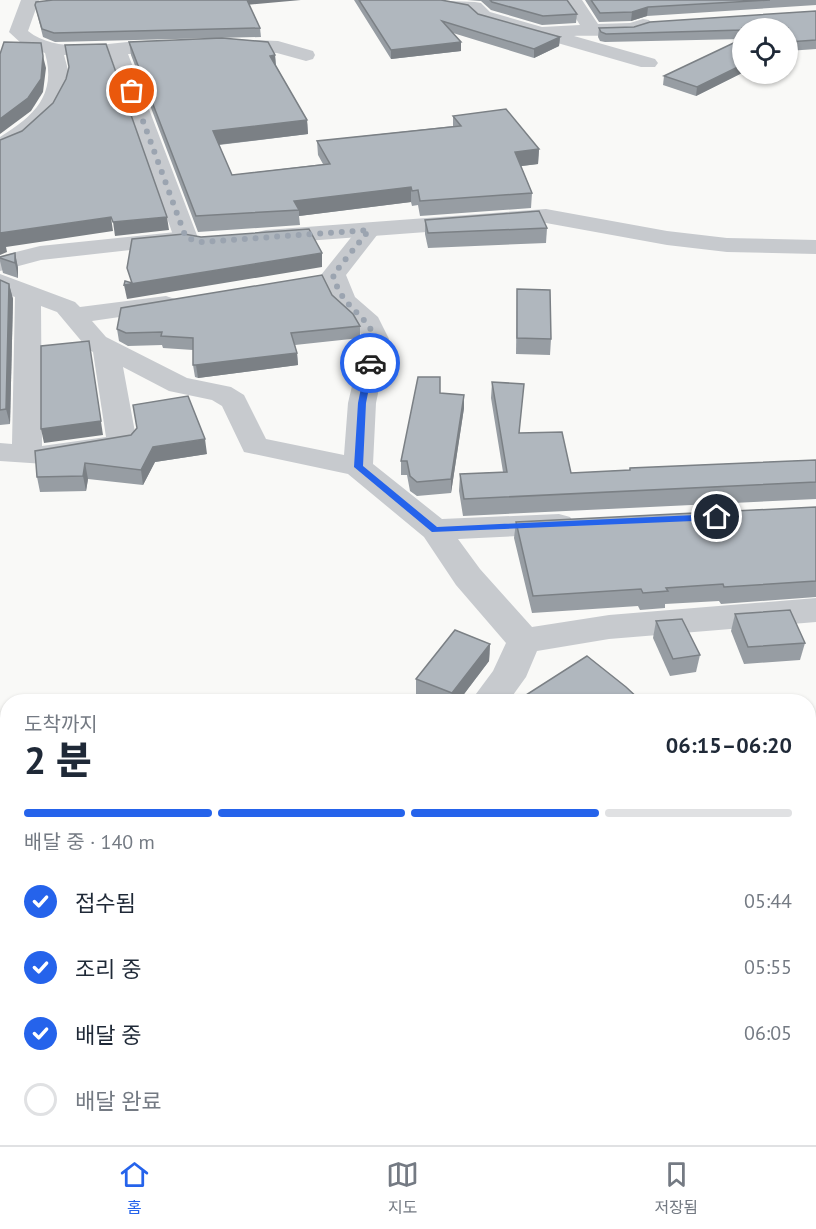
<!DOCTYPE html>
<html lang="ko">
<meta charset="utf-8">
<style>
body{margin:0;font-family:"PT Sans","Noto Sans KR",sans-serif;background:#f2f2f3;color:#1f2937;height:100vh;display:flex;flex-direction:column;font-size:22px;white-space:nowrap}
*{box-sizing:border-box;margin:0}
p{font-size:20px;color:#747a83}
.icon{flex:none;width:33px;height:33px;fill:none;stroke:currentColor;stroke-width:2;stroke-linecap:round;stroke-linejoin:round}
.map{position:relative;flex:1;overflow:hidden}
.panel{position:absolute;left:0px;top:694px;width:816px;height:452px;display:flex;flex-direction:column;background:#fff;border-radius:24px 24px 0 0;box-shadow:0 2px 4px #0004}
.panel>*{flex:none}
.controls{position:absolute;left:732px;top:18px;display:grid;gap:12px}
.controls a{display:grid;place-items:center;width:66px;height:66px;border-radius:50%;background:#fff;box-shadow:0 2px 4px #0004;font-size:30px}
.pin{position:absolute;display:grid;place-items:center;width:51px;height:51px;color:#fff;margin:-26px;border:3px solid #fff;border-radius:50%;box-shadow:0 2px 6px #0007}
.courier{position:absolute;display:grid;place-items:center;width:60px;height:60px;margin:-30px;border:4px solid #2563eb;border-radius:50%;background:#fff;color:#222;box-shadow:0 2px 8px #0007}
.summary em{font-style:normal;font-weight:800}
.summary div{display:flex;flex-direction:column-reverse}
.summary{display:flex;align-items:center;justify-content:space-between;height:102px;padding:0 24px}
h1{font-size:39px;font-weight:800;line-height:45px}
.bar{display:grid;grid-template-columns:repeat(4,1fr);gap:9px 6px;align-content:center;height:72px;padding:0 24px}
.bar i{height:8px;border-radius:4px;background:#e0e1e3}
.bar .active{background:#2563eb}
.bar p{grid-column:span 4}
ol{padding:0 24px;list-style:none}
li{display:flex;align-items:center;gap:18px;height:66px}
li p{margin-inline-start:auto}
li .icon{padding:6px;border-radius:50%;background:#2563eb;color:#fff;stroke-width:4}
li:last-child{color:#747a83}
li i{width:33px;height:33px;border:3px solid #e0e1e3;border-radius:50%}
.menu{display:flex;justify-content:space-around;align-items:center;height:84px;border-top:2px solid #e0e1e3;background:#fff;font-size:16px;color:#747a83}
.menu a{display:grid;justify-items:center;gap:3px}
.menu .active{color:#2563eb}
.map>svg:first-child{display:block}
</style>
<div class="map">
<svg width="816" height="1145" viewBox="0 0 816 1145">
<rect width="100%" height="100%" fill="#f9f9f7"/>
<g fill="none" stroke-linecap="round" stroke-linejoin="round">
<g fill="#c7cace" fill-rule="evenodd">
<path d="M21 0H39L28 31C67 62 134 32 181 43L183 47 181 51 174 53 128 54 198 238 194 243 186 245 178 243 174 238 110 54 64 55C66 63 69 71 69 79 65 111 31 145 0 152V137C34 116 57 95 45 53L22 44 9 32Z"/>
<path d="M426 0 475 2 481 3 490 12 542 27 580 25 564 0H582L598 24 630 23 643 19 649 20 652 24C641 39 592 35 574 36L655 59 658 63 655 67H641L478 20 469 11 429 4Z"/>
<path d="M225 39 278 41 313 51 315 55 313 59 306 61 277 53 218 49 216 45 218 41Z"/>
<path d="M369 223 377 225 381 230 346 275 355 297 378 317 389 339 376 403 373 464 442 519 559 514 570 517 575 524 570 531 559 534 458 539 480 569 532 627 609 615 816 598V622L609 639 537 651 526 677 508 702H470L493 671 506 643 456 585 424 537 348 474 244 452 222 406 212 400 169 391 123 367 137 443 132 449 45 464 0 461V443L12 444 15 297 0 291V274L75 302 80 307 166 296 175 299 179 304 175 309 92 321 106 337 187 378 231 387 244 395 266 439 344 455 348 403 363 339 357 326 331 301 321 275 361 225ZM41 306 57 312 88 349 93 352 106 437 42 446Z"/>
<path d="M0 1094 8 1097V1138H25L9 1145 0 1142Z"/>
</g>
<g fill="#c7cace" fill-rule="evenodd">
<path d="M546 209 667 231 727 238 816 240V254L727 252 667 245 546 223 266 244 258 242 254 237 258 232 266 230Z"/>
<path d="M176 232 184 234 188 239 184 244 41 260 0 271V256L40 246Z"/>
</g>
</g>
<g fill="#979da3">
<path d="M354 0H441L478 14 560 37 559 46 534 58 453 33 461 42V51L391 59Z"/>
<path d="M467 0H567L577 14 576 23 542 25 491 10 481 1Z"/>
<path d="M585 0H816V5L647 16 631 21 599 22Z"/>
<path d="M35 5H249L260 28 261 37 55 42 43 37Z"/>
<path d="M816 11V49L788 51V28H742V39L605 42 600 41 598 37 599 28 634 27Z"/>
<path d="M742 39V73L696 96 663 85 664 76Z"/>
<path d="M129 42 275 55 276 66 307 120 308 134 219 145 232 175 323 164 318 155 317 141 453 126V116L539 149 538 164 521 166 532 193 531 208 420 216 418 205 412 206 411 202 299 216 300 225 198 232 131 55Z"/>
<path d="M425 220 547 228 546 243 428 248 425 234Z"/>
<path d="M15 253 18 268V278L3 273 0 261V257Z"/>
<path d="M0 280 9 284 13 299 10 424 0 425Z"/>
<path d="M517 289 551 339 550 355 516 354Z"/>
<path d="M332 295 360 326V338L295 345 297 353 298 365 198 378 195 377 193 365V350L163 348 162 345 128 346 119 341 117 329Z"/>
<path d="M492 382 520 433 571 473 629 470 630 468 816 460V499L463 516 459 491 460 474 503 472 491 398Z"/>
<path d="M440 393 464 408 451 493 417 496 410 491 407 475H401V461Z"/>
<path d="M35 451 207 454 155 462 143 485 88 479 86 491 40 492 37 477Z"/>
<path d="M816 507V597L721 604 719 601 665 604V608L640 610 638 606 532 613 514 538 516 522Z"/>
<path d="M735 614 805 643 800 660 744 664 731 631Z"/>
<path d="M656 621 700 655 696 672 670 676 653 638Z"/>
<path d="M490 644 489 661 458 702H431L416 696V679Z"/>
<path d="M8 815V1076H0V865L2 857 0 848Z"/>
</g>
<g fill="#7b8085">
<path d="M246 0H301L246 5Z"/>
<path d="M648 7 647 16 631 21 632 12Z"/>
<path d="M560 37 559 46 534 58V49Z"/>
<path d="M461 42V51L391 59V50Z"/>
<path d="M275 55 276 69 270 56Z"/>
<path d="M43 56 46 68 43 92 31 111 0 134V119Z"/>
<path d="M742 65V73L696 96 697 87Z"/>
<path d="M307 120 308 134 215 145 213 131Z"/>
<path d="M539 149 538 164 514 167 515 152Z"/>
<path d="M411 187V202L299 216V210L294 201Z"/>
<path d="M111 217 113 231 6 247 7 252 0 255V233Z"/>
<path d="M167 217 169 230 115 236 113 222Z"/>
<path d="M15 253 18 268V278L15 263Z"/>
<path d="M322 253V267L127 299 124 285Z"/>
<path d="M9 284 13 299 10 424 6 409Z"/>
<path d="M297 353 298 365 198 378 196 365Z"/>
<path d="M91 355 103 435 44 443 41 429Z"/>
<path d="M464 395V408L451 493V479Z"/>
<path d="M205 439 207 454 155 462 143 485 141 470 153 447Z"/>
<path d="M85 463 88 479 86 491 83 476Z"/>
<path d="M490 644 489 661 458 702H451L452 693Z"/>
</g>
<g fill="#b0b7be" stroke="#7b8085" stroke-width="1.5">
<path d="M53 0H247L260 28 54 33 42 29 35 5 36 2Z"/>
<path d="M359 0H441L468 5 478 14 560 37 534 49 442 21 461 42 391 50Z"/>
<path d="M490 0H567L577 14 543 16 492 2Z"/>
<path d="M591 0H770L648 7 632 12 600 13Z"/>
<path d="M816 11V40L788 42V28H742V30L606 34 601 32 599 28 634 27 650 22Z"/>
<path d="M222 38 268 42 275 55 270 56 307 120 213 131 232 175 330 164 317 141 461 126 453 116 506 109 539 149 515 152 532 193 420 201 418 190 412 191 411 187 294 201 299 210 196 216 129 42Z"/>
<path d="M742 39V65L697 87 664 76Z"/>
<path d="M4 42 41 43 43 56 41 79 28 98 0 119V54Z"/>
<path d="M106 44 167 217 113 222 111 217 0 233V140L22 131 53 103 66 79 69 67 65 45Z"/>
<path d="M539 211 547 228 428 233 425 220Z"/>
<path d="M309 229 322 253 124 285 125 281 132 283 127 268 132 239 184 234 201 237Z"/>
<path d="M15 253V263L0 258V257Z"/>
<path d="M322 275 332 295 353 314 360 326 291 333 297 353 196 365H193V338L161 336 162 332 126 333 117 329 121 308Z"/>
<path d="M0 280 9 284 6 409 0 410Z"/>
<path d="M517 289 550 290 551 339 517 338Z"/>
<path d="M89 341 101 421 41 429V346Z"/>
<path d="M418 377H440V393L464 395 451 479 417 482 410 476 407 461H401Z"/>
<path d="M492 382 524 384 519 433 562 432 571 473 630 470V468L816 460V482L464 499 460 474 507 472Z"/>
<path d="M188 396 205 439 153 447 141 470 85 463 83 476 37 477 35 451 131 435 137 428 133 405Z"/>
<path d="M816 507V581L724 587 723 584 666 588 668 591 643 593 641 589 533 596 516 522Z"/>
<path d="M790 610 805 643 748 647 735 614Z"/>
<path d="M682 619 700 655 673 659 656 621Z"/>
<path d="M455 630 490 644 452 693 416 679Z"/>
<path d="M587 656 626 687 642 702H515Z"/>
<path d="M8 815V1059L0 1060V865L3 850H0V848Z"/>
</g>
<path fill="#2563eb" d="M370 361 374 363 366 403 363 466 437 527 717 514 722 517 717 520 432 532 354 467 358 403 366 363Z"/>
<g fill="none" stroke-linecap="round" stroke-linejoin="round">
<path stroke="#9ba4b0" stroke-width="6" stroke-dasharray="0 10.8" d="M132 91 186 238 202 242 369 230 333 275C342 309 363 310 376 339L370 363"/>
</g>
</svg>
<div class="controls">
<a><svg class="icon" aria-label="locate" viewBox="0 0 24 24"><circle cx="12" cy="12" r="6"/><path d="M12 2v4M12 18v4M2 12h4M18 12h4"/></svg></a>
</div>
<div class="pin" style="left:132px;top:91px;background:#ea580c"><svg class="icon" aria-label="bag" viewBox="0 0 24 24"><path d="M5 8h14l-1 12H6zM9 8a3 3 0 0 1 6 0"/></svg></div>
<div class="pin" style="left:717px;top:517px;background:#1f2937"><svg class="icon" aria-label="home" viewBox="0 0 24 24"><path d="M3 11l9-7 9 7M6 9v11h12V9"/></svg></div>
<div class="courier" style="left:370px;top:363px"><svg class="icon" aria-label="car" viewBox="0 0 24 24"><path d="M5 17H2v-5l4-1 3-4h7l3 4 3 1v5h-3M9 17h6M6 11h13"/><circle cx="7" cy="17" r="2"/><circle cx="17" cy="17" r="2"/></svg></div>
<section class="panel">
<div class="summary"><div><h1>2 분</h1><p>도착까지</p></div><em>06:15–06:20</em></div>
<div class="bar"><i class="active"></i><i class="active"></i><i class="active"></i><i></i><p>배달 중 · 140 m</p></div>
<ol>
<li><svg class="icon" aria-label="check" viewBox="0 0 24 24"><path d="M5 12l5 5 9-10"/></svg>접수됨<p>05:44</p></li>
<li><svg class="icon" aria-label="check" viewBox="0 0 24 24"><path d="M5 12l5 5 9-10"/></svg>조리 중<p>05:55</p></li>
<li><svg class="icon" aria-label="check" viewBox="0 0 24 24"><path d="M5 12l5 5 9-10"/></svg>배달 중<p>06:05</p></li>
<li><i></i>배달 완료</li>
</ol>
</section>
</div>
<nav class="menu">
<a class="active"><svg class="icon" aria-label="home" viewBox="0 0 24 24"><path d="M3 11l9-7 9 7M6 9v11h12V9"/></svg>홈</a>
<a><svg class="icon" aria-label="map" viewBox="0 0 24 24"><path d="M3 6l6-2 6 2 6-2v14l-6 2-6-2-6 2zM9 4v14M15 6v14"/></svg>지도</a>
<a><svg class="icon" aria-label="saved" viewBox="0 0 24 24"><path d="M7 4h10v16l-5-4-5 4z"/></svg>저장됨</a>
</nav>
